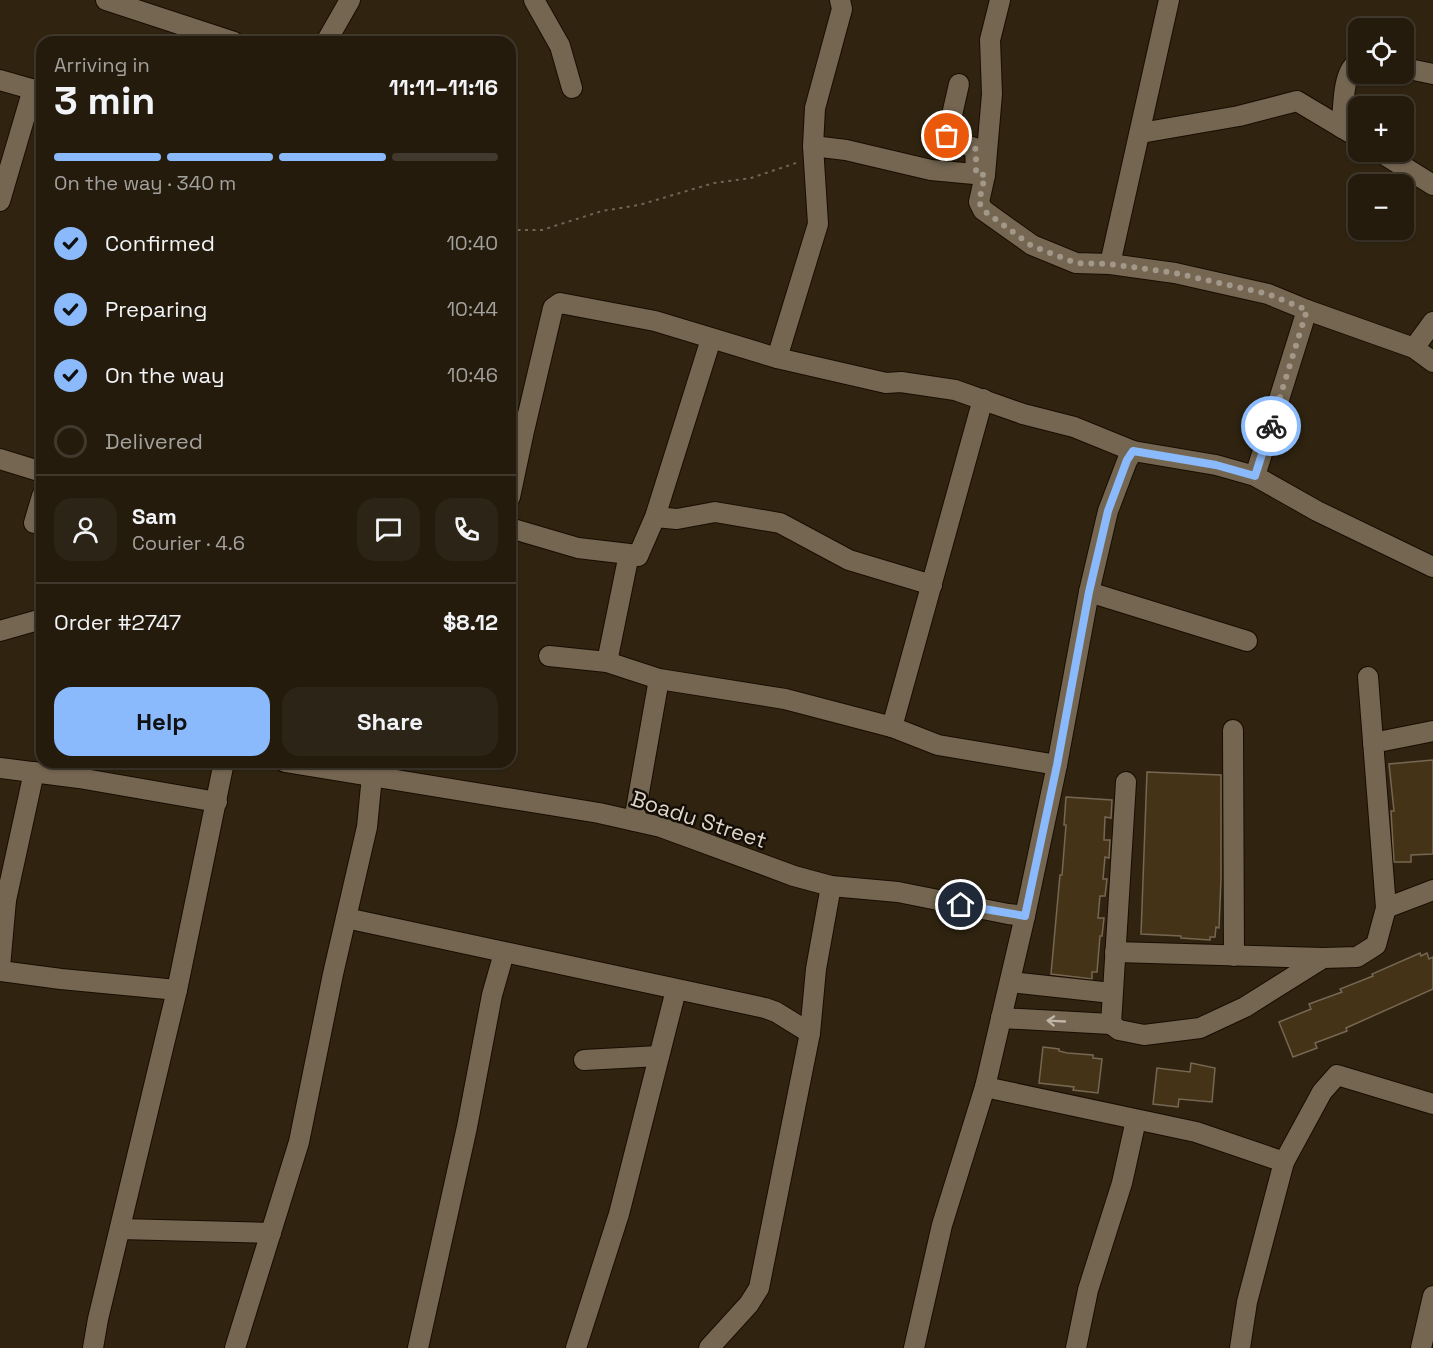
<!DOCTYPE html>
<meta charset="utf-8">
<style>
body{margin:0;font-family:"Space Grotesk",sans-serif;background:#2c2416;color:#f1f3f6;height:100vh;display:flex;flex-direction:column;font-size:22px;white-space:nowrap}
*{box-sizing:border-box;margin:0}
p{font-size:20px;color:#a3a19d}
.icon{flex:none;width:33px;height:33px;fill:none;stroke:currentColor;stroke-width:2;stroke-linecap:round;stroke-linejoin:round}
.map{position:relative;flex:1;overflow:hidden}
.drawer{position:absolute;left:36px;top:36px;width:480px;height:732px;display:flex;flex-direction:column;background:#241b0d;border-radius:18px;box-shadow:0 2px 4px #0004,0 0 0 2px #41392e}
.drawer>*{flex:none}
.tools{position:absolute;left:1348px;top:18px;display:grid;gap:12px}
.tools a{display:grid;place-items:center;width:66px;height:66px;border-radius:12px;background:#241b0d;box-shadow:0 2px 4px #0004,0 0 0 2px #41392e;font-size:30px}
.pin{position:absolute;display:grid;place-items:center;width:51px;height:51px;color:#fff;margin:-26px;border:3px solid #fff;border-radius:50%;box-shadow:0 2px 6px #0007}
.courier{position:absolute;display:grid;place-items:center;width:60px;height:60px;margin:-30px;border:4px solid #8abafc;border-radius:50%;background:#fff;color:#222;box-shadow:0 2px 8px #0007}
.overview em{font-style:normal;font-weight:800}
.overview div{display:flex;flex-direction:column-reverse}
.overview{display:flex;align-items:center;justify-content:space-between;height:102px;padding:0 18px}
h1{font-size:39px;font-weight:800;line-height:45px}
.bar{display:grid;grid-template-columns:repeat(4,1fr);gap:9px 6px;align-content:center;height:72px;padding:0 18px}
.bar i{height:8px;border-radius:4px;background:#41392e}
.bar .on{background:#8abafc}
.bar p{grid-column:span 4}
.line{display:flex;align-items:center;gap:15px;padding:0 18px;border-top:2px solid #41392e}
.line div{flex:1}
.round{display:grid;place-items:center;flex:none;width:63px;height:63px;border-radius:18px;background:#2c2416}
ol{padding:0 18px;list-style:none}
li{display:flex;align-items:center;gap:18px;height:66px}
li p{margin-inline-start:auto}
li .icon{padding:6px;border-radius:50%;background:#8abafc;color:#111;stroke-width:4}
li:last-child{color:#a3a19d}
li i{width:33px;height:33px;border:3px solid #41392e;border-radius:50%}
.action{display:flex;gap:12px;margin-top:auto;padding:12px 18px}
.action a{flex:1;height:69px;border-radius:18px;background:#8abafc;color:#111;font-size:24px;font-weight:800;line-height:69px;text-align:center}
.action a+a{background:#2c2416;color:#f1f3f6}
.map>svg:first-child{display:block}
</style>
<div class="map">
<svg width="1433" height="1348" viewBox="0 0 1433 1348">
<rect width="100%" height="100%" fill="#302411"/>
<g fill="#453318" stroke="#756752" stroke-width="1.5">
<path d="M1433 760V854L1411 855V862H1394L1391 811H1394L1389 764Z"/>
<path d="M1147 772 1221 775V879L1219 928 1216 927 1215 937H1210V940L1181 938V936L1141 934Z"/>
<path d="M1066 797 1112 800 1111 818 1105 817 1104 840H1110L1109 858 1105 857 1103 879H1107L1105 896H1100L1098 918H1104L1102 936H1100L1097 972H1092V979L1051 974 1060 875H1062L1066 825H1064Z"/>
<path d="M1420 953 1421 956 1427 953 1429 959 1433 957V989L1346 1028 1347 1031 1315 1043 1317 1048 1293 1057 1279 1022 1311 1009 1309 1004 1342 992 1340 989 1373 976 1372 974Z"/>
<path d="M1043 1047 1059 1049V1051L1067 1053 1093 1055V1058L1102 1059 1098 1093 1073 1090 1074 1087 1039 1083Z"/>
<path d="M1191 1063 1215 1068 1212 1102 1179 1099 1178 1107 1153 1104 1157 1068 1190 1072Z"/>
</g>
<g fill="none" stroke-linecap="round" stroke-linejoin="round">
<defs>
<g id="minor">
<path d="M106 0 234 42"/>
<path d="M534 0 560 46 572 88"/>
<path d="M1000 0 990 40 992 94 985 175 979 202 983 210 1032 245 1076 263 1110 264 1175 273 1268 294 1307 310 1414 348 1433 362"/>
<path d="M326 42 350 0"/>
<path d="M1404 68 1433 74"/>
<path d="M0 80 42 92"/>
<path d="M959 84 947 137 949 140 975 148 976 171"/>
<path d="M1342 128C1343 110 1342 69 1359 62"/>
<path d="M1141 133 1239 116 1297 101 1359 138"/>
<path d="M813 146 846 150 931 170 985 175"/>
<path d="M1380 152 1433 185"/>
<path d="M0 201 33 89"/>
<path d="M1110 264 1169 0"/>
<path d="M1414 348 1433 322"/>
<path d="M777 358 818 224 813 146 815 108 842 9 840 0"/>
<path d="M0 459 42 472"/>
<path d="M1255 476 1307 310"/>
<path d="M510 497 524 431 553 308 560 303 655 321 777 358 886 383 901 382 955 390 1023 414 1074 427 1133 451 1216 465 1255 476 1317 511 1433 567"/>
<path d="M655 517 677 519 715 512 780 523 849 560 932 585"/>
<path d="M34 523 42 496"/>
<path d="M510 528 578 548 629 554"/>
<path d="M1089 592 1247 641"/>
<path d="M0 631 42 619"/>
<path d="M549 656 607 662 659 679 785 699 892 727 938 745 1057 765"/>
<path d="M607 662 629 554 638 556 655 517 711 339"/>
<path d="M892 727 983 399"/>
<path d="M1233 730 1234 956"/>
<path d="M1373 743 1433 731"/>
<path d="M285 762 599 813 661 827 794 876 831 886 898 892 1008 914 1025 916"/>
<path d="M0 768 79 778 217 802"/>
<path d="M1126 782 1111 1024 1119 1030 1144 1035 1200 1028 1245 1007 1323 958"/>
<path d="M634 821 659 679"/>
<path d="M0 899 6 900 0 967"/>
<path d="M6 900 34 772"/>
<path d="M1386 908 1433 890"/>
<path d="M346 918 765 1008 776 1012 810 1033"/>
<path d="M1115 952 1323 958 1357 957 1376 945 1386 908 1368 677"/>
<path d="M0 971 61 979 177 990"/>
<path d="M1010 982 1112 993"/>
<path d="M1001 1018 1111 1024"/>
<path d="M584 1060 659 1056"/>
<path d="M985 1087 1196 1132 1284 1162"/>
<path d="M120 1229 271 1233"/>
<path d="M93 1348 98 1319 177 990 224 762"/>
<path d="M235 1348 299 1142 333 974 367 827 372 776"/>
<path d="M418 1348 467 1127 492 995 504 953"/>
<path d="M576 1348 619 1214 676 990"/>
<path d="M709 1348 749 1304 759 1288 810 1033 816 969 831 886"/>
<path d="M914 1348 942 1225 985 1087 1025 916 1057 765 1089 592 1108 511 1127 461 1133 451"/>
<path d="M1076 1348 1088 1290 1122 1183 1136 1120"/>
<path d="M1240 1348 1247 1302 1284 1162 1322 1092 1337 1075 1433 1104"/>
<path d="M1421 1348 1433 1296"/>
</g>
</defs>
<use href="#minor" stroke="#180d00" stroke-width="22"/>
<path stroke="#706555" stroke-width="2" stroke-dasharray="3 4.5" stroke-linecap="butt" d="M510 230H542L602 211 639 205 714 183 751 178 796 163"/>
<use href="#minor" stroke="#746651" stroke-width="20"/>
</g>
<defs><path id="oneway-shaft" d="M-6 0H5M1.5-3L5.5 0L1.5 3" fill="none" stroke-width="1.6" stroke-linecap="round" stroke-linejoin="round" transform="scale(1.5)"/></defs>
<use stroke="#bfb4a6" href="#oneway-shaft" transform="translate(1056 1021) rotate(-177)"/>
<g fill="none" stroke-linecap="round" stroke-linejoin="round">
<path stroke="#a2988a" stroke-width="6" stroke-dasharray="0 10.8" d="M947 136 949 140 975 148 976 151V174L985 175 979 202 983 210 1032 246 1076 263 1110 264 1175 273 1268 294 1307 310 1271 426"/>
<path stroke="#8abafc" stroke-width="8" d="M961 905 1025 916 1057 765 1089 592 1108 511 1127 460 1133 451 1216 465 1255 476 1271 426"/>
</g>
<g text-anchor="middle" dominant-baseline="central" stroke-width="5" stroke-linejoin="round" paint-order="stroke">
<g font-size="22" fill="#dfd6cb" stroke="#140e07">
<text transform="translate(699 819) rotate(18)">Boadu Street</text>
</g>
</g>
</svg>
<div class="tools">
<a><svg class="icon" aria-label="locate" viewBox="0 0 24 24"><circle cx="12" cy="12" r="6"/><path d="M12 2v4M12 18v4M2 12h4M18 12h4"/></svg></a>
<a>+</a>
<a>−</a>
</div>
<div class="pin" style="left:947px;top:136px;background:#ea580c"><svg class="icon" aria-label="bag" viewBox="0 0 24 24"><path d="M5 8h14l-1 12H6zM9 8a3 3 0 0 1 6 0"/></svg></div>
<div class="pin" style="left:961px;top:905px;background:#1f2937"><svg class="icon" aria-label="home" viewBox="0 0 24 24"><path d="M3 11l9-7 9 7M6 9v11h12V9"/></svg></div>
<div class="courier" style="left:1271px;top:426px"><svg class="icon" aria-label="bike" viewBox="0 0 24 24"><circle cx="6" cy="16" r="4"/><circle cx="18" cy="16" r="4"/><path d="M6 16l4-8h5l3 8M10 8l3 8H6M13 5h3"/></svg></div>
<section class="drawer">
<div class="overview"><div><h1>3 min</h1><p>Arriving in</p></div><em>11:11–11:16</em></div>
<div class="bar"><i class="on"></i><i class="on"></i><i class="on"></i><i></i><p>On the way · 340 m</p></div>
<ol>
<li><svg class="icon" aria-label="check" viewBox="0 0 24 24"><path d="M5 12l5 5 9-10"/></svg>Confirmed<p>10:40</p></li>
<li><svg class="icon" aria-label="check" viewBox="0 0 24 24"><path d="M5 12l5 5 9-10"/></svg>Preparing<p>10:44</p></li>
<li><svg class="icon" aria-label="check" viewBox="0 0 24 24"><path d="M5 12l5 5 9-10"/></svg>On the way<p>10:46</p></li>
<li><i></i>Delivered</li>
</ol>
<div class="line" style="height:108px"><a class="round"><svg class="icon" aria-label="person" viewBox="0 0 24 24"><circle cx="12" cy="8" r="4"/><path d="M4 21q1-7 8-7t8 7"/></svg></a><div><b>Sam</b><p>Courier · 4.6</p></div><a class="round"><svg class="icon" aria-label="chat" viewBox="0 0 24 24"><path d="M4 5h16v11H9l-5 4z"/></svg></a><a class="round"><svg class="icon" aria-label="phone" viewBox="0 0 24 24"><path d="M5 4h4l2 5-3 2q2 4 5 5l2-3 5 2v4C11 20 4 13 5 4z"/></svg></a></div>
<div class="line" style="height:78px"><div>Order #2747</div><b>$8.12</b></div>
<div class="action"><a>Help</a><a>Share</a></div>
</section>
</div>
